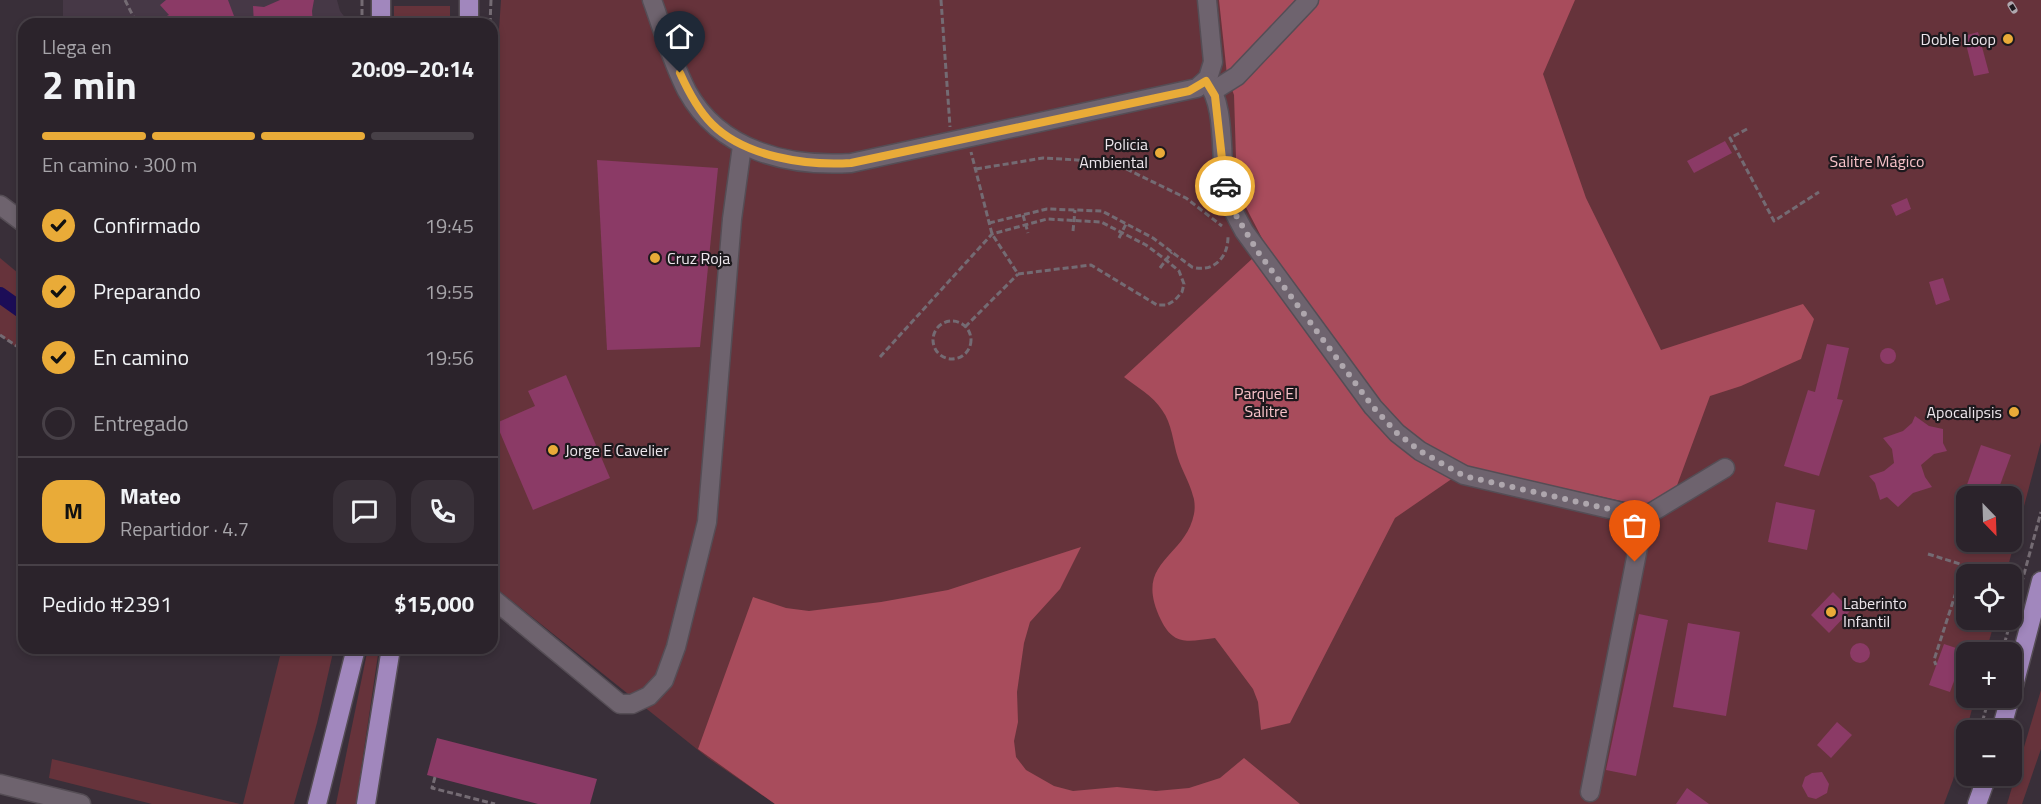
<!DOCTYPE html>
<html lang="es">
<meta charset="utf-8">
<style>
body{margin:0;font-family:"Titillium Web",sans-serif;background:#372f37;color:#f1f3f6;height:100vh;display:flex;flex-direction:column;font-size:22px;white-space:nowrap}
*{box-sizing:border-box;margin:0}
p{font-size:20px;color:#a6a4a9}
.icon{flex:none;width:33px;height:33px;fill:none;stroke:currentColor;stroke-width:2;stroke-linecap:round;stroke-linejoin:round}
.map{position:relative;flex:1;overflow:hidden}
.details{position:absolute;left:18px;top:18px;width:480px;height:636px;display:flex;flex-direction:column;background:#2b232b;border-radius:18px;box-shadow:0 3px 9px #0003,0 0 0 2px #474047}
.details>*{flex:none}
.needle{width:39px;rotate:157deg}
.controls{position:absolute;left:1956px;top:486px;display:grid;gap:12px}
.controls a{display:grid;place-items:center;width:66px;height:66px;border-radius:12px;background:#2b232b;box-shadow:0 3px 9px #0003,0 0 0 2px #474047;font-size:30px}
.pin{position:absolute;display:grid;place-items:center;width:51px;height:51px;color:#fff;margin:-62px -26px;border-radius:50% 50% 50% 0;rotate:-45deg;box-shadow:0 0 6px #0007}
.pin .icon{rotate:45deg}
.courier{position:absolute;display:grid;place-items:center;width:60px;height:60px;margin:-30px;border:4px solid #e9ab38;border-radius:50%;background:#fff;color:#222;box-shadow:0 2px 8px #0007}
.head em{font-style:normal;font-weight:700}
.head div{display:flex;flex-direction:column-reverse}
.head{display:flex;align-items:center;justify-content:space-between;height:102px;padding:0 24px}
h1{font-size:39px;font-weight:700;line-height:45px}
.bar{display:grid;grid-template-columns:repeat(4,1fr);gap:9px 6px;align-content:center;height:72px;padding:0 24px}
.bar i{height:8px;border-radius:4px;background:#474047}
.bar .active{background:#e9ab38}
.bar p{grid-column:span 4}
.line{display:flex;align-items:center;gap:15px;padding:0 24px;border-top:2px solid #474047}
.line div{flex:1}
.round{display:grid;place-items:center;flex:none;width:63px;height:63px;border-radius:18px;background:#372f37}
ol{padding:0 24px;list-style:none}
li{display:flex;align-items:center;gap:18px;height:66px}
li p{margin-inline-start:auto}
li .icon{padding:6px;border-radius:50%;background:#e9ab38;color:#111;stroke-width:4}
li:last-child{color:#a6a4a9}
li i{width:33px;height:33px;border:3px solid #474047;border-radius:50%}
.map>svg:first-child{display:block}
</style>
<div class="map">
<svg width="2041" height="804" viewBox="0 0 2041 804">
<rect width="100%" height="100%" fill="#392f39"/>
<path fill="#463846" d="M63 0H337L340 11 350 24H63Z"/>
<g fill="#66333b" fill-rule="evenodd">
<path d="M501 0H2041V442L2006 574H1966V620H1995L1986 652H1966V698H1975L1953 780 1944 804H775L708 758 492 585V135ZM1966 496H2012V542H1966Z"/>
<rect x="394" y="6" width="56" height="18"/>
<path d="M0 258 24 278V353L0 335Z"/>
<path d="M282 648H334L317 723 294 804H243Z"/>
<path d="M368 648H379L356 804H336Z"/>
<path d="M2041 690V749L2022 804H2007Z"/>
<path d="M52 759 240 804H152L49 778Z"/>
</g>
<g fill="#a84c5c">
<path d="M1219 0H1575L1543 74 1586 198 1661 350 1803 304 1814 319 1801 359 1741 386 1710 396 1676 488 1643 506 1469 467 1395 518 1290 723 1261 730 1258 702 1253 689 1215 638C1189 641 1174 647 1161 620 1132 561 1185 559 1194 514 1195 509 1195 501 1193 496 1190 483 1182 471 1178 458 1173 443 1172 423 1162 410 1153 396 1137 387 1124 377L1266 246 1237 190 1234 95 1227 75Z"/>
<path d="M1081 547 1060 589 1030 622 1024 643 1017 692 1018 722 1014 741 1016 757 1026 770 1054 786 1073 791 1117 787 1156 791 1189 788 1220 778 1244 758 1300 804H775L698 749 753 597 786 608 809 611 881 602 948 590Z"/>
</g>
<g fill="none" stroke-linecap="round" stroke-linejoin="round">
<path stroke="#1c0d57" stroke-width="16" d="M0 295 24 312"/>
</g>
<g fill="#8b3a66">
<path d="M166 0H228L237 24H148L169 15 160 5Z"/>
<path d="M280 0H314L312 11 313 24H254L253 6 264 7Z"/>
<path d="M1978 32 1989 73 1974 76 1964 36Z"/>
<path d="M1725 141 1732 153 1694 173 1687 161Z"/>
<path d="M597 160 718 168 700 347 607 350Z"/>
<path d="M1907 198 1911 209 1896 216 1891 205Z"/>
<path d="M1943 278 1950 300 1936 305 1929 282Z"/>
<path d="M1827 344 1849 348 1837 399 1843 400 1819 476 1784 466 1808 390 1815 392Z"/>
<circle cx="1888" cy="356" r="8"/>
<path d="M566 375 610 478 533 510 496 423 535 406 528 391Z"/>
<path d="M1915 416 1929 426 1943 429V443L1947 451 1934 454 1921 465 1925 477 1932 487 1913 493 1898 507 1887 497 1880 500 1875 483 1869 476 1884 471 1894 463 1892 449 1883 438 1903 431 1912 423Z"/>
<path d="M1981 445 2011 455 1996 496H1963Z"/>
<path d="M1776 502 1815 510 1807 550 1768 542Z"/>
<path d="M1833 592 1851 610 1829 633 1811 615Z"/>
<path d="M1639 614 1668 620 1636 776 1606 770Z"/>
<path d="M1688 623 1740 632 1726 716 1673 707Z"/>
<circle cx="1860" cy="653" r="10"/>
<path d="M1944 644 1965 651 1950 692 1929 685Z"/>
<path d="M1837 722 1852 735 1831 758 1817 745Z"/>
<path d="M437 738 597 779 590 804H538L427 775Z"/>
<path d="M1822 772 1829 784 1827 793 1816 799 1808 797 1802 786 1805 777 1812 773Z"/>
<path d="M1687 788 1709 804H1676Z"/>
</g>
<g fill="none" stroke-linecap="round" stroke-linejoin="round">
<defs>
<g id="minor">
<path d="M652 0C663 30 672 62 687 91 720 151 788 167 851 163L1197 88 1208 78 1213 62 1207 0"/>
<path d="M1206 81C1226 104 1220 154 1225 184 1227 201 1236 216 1244 231L1373 407 1397 433 1420 451 1464 475 1644 517 1590 792"/>
<path d="M1213 91 1237 76 1309 0"/>
<path d="M0 205 24 223"/>
<path d="M1644 517 1725 468"/>
<path d="M492 598 620 704H632L649 696 664 680 676 647 707 522 732 219 742 146"/>
<path d="M0 784 81 804"/>
</g>
<g id="major">
<path d="M381 24V0"/>
<path d="M469 24V0"/>
<path d="M2012 693 2041 581"/>
<path d="M2001 730 2010 698"/>
<path d="M317 804 356 648"/>
<path d="M366 804 391 648"/>
<path d="M1977 804 1987 776"/>
</g>
</defs>
<use href="#minor" stroke="#554d55" stroke-width="21"/>
<use href="#major" stroke="#554d55" stroke-width="21"/>
<g stroke="#746b73" stroke-width="3" stroke-dasharray="6 3" stroke-linecap="butt">
<path d="M125 0 137 24"/>
<path d="M362 0V24"/>
<path d="M941 0 950 127"/>
<path d="M490 24 491 0"/>
<path d="M1747 129 1730 138 1774 221 1819 192"/>
<path d="M976 169 1043 158 1112 162 1186 198 1222 226"/>
<path d="M1023 215 1028 233"/>
<path d="M989 223 1047 209 1102 211 1153 238 1192 267C1213 273 1228 258 1228 237"/>
<path d="M1073 231 1075 210"/>
<path d="M1119 238 1126 224"/>
<path d="M1160 268 1172 252"/>
<circle cx="952" cy="340" r="19"/>
<path d="M965 327 1018 274"/>
<path d="M0 335 24 351"/>
<path d="M880 357 992 234 1047 219 1101 222 1146 245 1166 260 1179 271 1184 284 1182 292 1175 300 1167 305H1157L1091 265 1018 274 992 234 971 152"/>
<path d="M1928 554 1960 564 1961 577 1934 660 1936 665"/>
<path d="M2012 618 2041 512"/>
<path d="M2002 652 2011 620"/>
<path d="M1980 730 1989 698"/>
<path d="M435 777 432 788 495 804"/>
</g>
<use href="#minor" stroke="#6e636e" stroke-width="18"/>
<use href="#major" stroke="#a187bd" stroke-width="18"/>
<defs>
<path id="rail" d="M2011 5 2014 10"/>
</defs>
<use href="#rail" stroke="#afa7ae" stroke-width="7"/>
<use href="#rail" stroke="#1d191d" stroke-width="4.5" stroke-dasharray="14" stroke-linecap="butt"/>
</g>
<g fill="none" stroke-linecap="round" stroke-linejoin="round">
<path stroke="#aea6ad" stroke-width="6" stroke-dasharray="0 10.8" d="M1225 186 1234 212 1258 252 1373 407 1397 433 1420 451 1464 476 1644 517 1635 562"/>
<path stroke="#e9ab38" stroke-width="8" d="M680 73C688 91 698 110 712 124 745 157 807 166 851 163L1189 91 1206 81 1215 96 1225 186"/>
</g>
<g fill="#e9ab38" stroke="#1d191d" stroke-width="2">
<circle cx="2008" cy="39" r="6"/>
<circle cx="1160" cy="153" r="6"/>
<circle cx="655" cy="258" r="6"/>
<circle cx="2014" cy="412" r="6"/>
<circle cx="553" cy="450" r="6"/>
<circle cx="1831" cy="612" r="6"/>
</g>
<g text-anchor="middle" dominant-baseline="central" stroke-width="4.5" stroke-linejoin="round" paint-order="stroke">
<g font-size="16" fill="#ede6ec" stroke="#1d191d" text-anchor="end">
<text x="1996" y="39">Doble Loop</text>
<text x="1148" y="144">Policia<tspan x="1148" dy="18">Ambiental</tspan></text>
<text x="667" y="258" text-anchor="start">Cruz Roja</text>
<text x="2002" y="412">Apocalipsis</text>
<text x="565" y="450" text-anchor="start">Jorge E Cavelier</text>
<text x="1843" y="603" text-anchor="start">Laberinto<tspan x="1843" dy="18">Infantil</tspan></text>
</g>
<g font-size="16" fill="#f7c2c8" stroke="#1d191d">
<text x="1877" y="161">Salitre Mágico</text>
<text x="1266" y="393">Parque El<tspan x="1266" dy="18">Salitre</tspan></text>
</g>
</g>
</svg>
<div class="controls">
<a><svg class="needle" viewBox="-14 -14 28 28"><path d="M0-13l5 13h-10z" fill="#e53935"/><path d="M0 13l5-13h-10z" fill="#a6a4a9"/></svg></a>
<a><svg class="icon" aria-label="locate" viewBox="0 0 24 24"><circle cx="12" cy="12" r="6"/><path d="M12 2v4M12 18v4M2 12h4M18 12h4"/></svg></a>
<a>+</a>
<a>−</a>
</div>
<div class="pin" style="left:1635px;top:562px;background:#ea580c"><svg class="icon" aria-label="bag" viewBox="0 0 24 24"><path d="M5 8h14l-1 12H6zM9 8a3 3 0 0 1 6 0"/></svg></div>
<div class="pin" style="left:680px;top:73px;background:#1f2937"><svg class="icon" aria-label="home" viewBox="0 0 24 24"><path d="M3 11l9-7 9 7M6 9v11h12V9"/></svg></div>
<div class="courier" style="left:1225px;top:186px"><svg class="icon" aria-label="car" viewBox="0 0 24 24"><path d="M5 17H2v-5l4-1 3-4h7l3 4 3 1v5h-3M9 17h6M6 11h13"/><circle cx="7" cy="17" r="2"/><circle cx="17" cy="17" r="2"/></svg></div>
<section class="details">
<div class="head"><div><h1>2 min</h1><p>Llega en</p></div><em>20:09–20:14</em></div>
<div class="bar"><i class="active"></i><i class="active"></i><i class="active"></i><i></i><p>En camino · 300 m</p></div>
<ol>
<li><svg class="icon" aria-label="check" viewBox="0 0 24 24"><path d="M5 12l5 5 9-10"/></svg>Confirmado<p>19:45</p></li>
<li><svg class="icon" aria-label="check" viewBox="0 0 24 24"><path d="M5 12l5 5 9-10"/></svg>Preparando<p>19:55</p></li>
<li><svg class="icon" aria-label="check" viewBox="0 0 24 24"><path d="M5 12l5 5 9-10"/></svg>En camino<p>19:56</p></li>
<li><i></i>Entregado</li>
</ol>
<div class="line" style="height:108px"><b class="round" style="background:#e9ab38;color:#111">M</b><div><b>Mateo</b><p>Repartidor · 4.7</p></div><a class="round"><svg class="icon" aria-label="chat" viewBox="0 0 24 24"><path d="M4 5h16v11H9l-5 4z"/></svg></a><a class="round"><svg class="icon" aria-label="phone" viewBox="0 0 24 24"><path d="M5 4h4l2 5-3 2q2 4 5 5l2-3 5 2v4C11 20 4 13 5 4z"/></svg></a></div>
<div class="line" style="height:78px"><div>Pedido #2391</div><b>$15,000</b></div>
</section>
</div>
